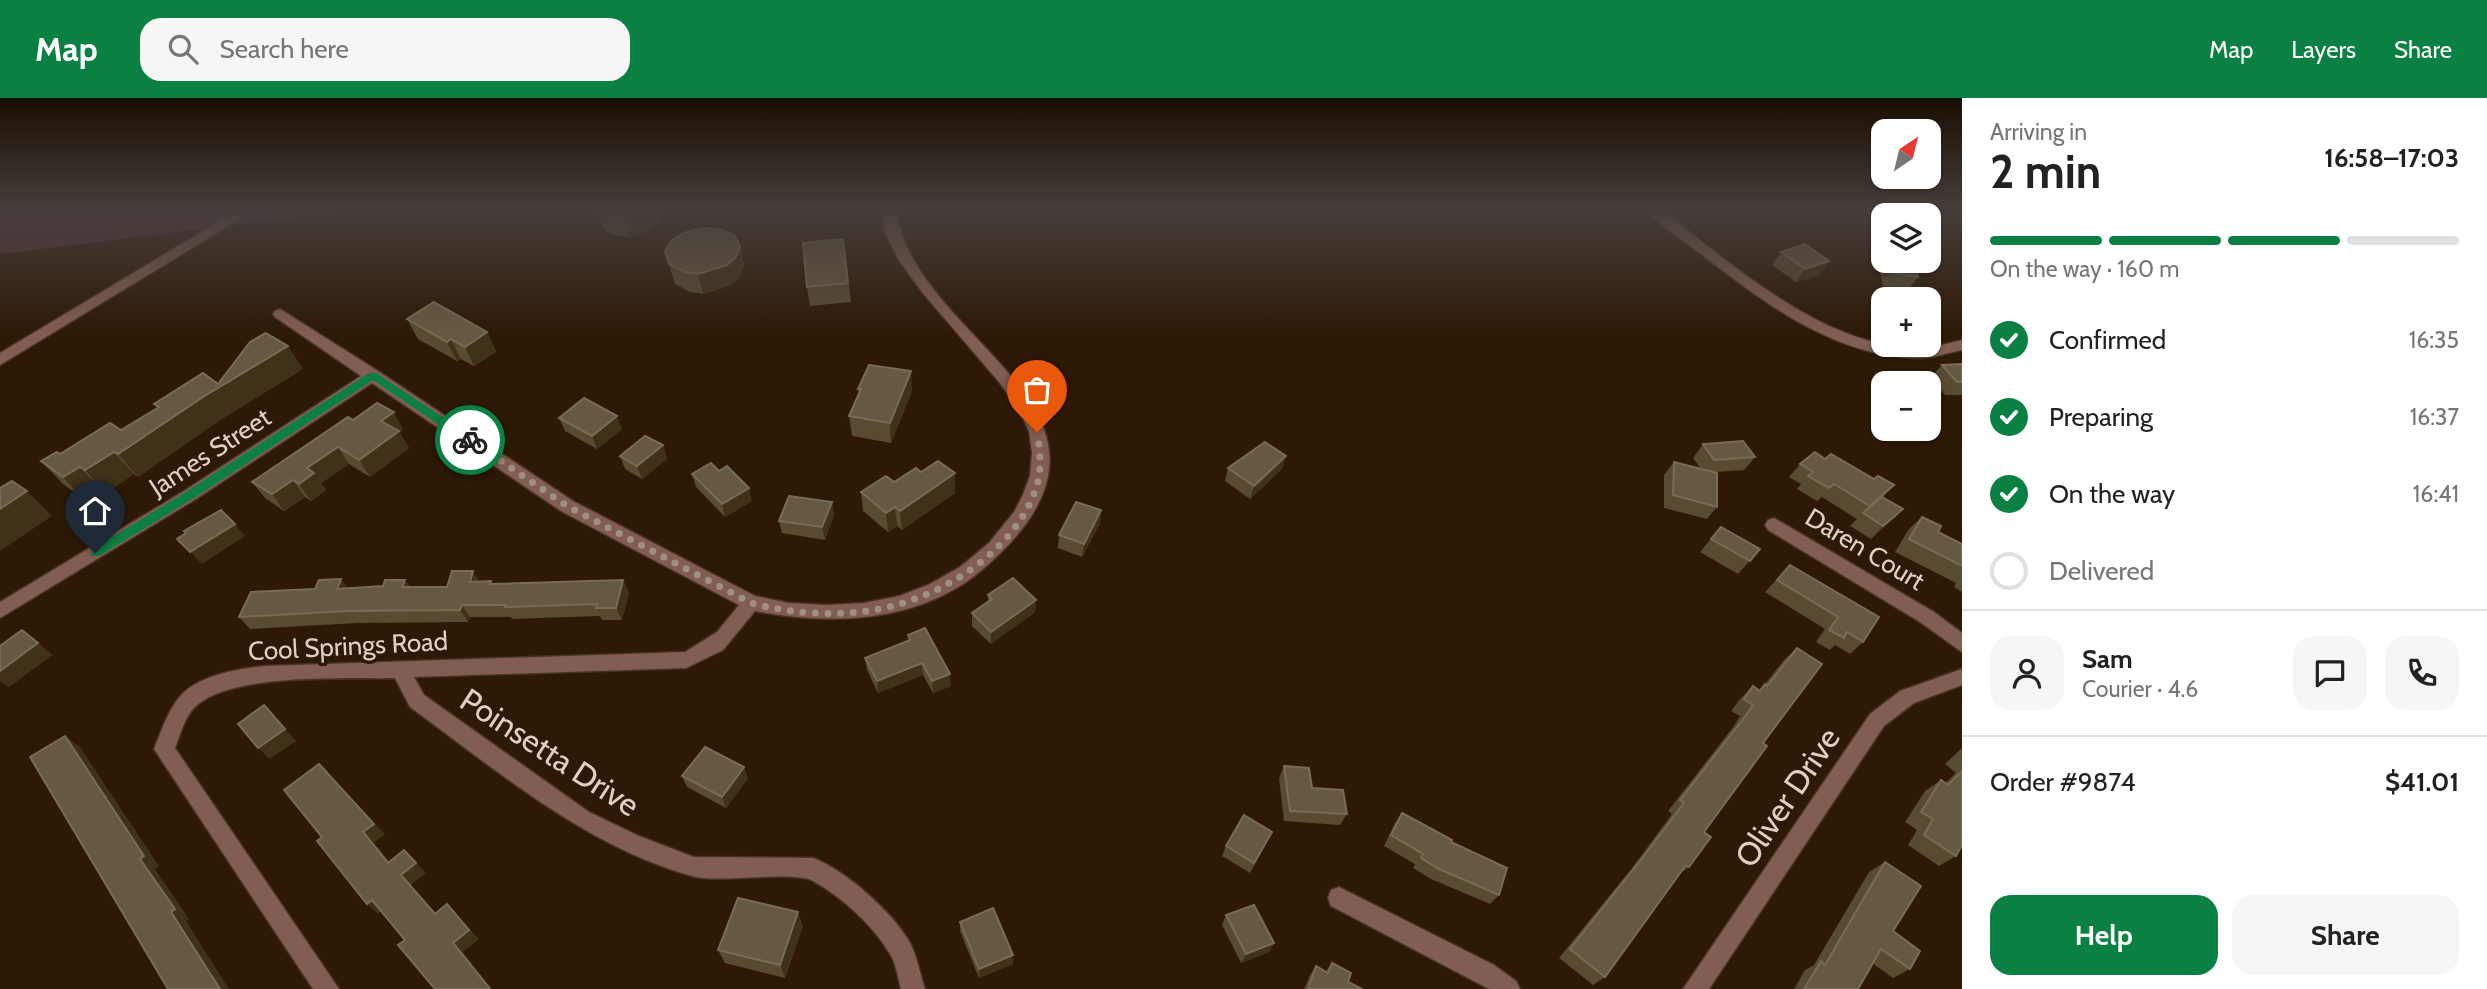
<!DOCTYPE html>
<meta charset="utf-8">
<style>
body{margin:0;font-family:Cabin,sans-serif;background:#f6f6f6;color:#222;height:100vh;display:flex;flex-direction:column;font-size:26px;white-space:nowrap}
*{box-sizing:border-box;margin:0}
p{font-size:23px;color:#767676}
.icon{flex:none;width:38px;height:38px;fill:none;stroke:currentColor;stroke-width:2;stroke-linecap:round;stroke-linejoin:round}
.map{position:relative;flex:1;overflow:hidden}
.details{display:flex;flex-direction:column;background:#fff;width:525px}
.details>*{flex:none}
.needle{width:46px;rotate:35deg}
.fabs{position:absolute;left:1871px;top:21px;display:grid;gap:14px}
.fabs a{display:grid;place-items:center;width:70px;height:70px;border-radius:14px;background:#fff;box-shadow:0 2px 5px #0004;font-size:35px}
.pin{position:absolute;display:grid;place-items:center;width:60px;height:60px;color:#fff;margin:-72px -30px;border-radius:50% 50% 50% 0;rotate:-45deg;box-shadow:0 0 7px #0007}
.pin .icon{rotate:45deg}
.courier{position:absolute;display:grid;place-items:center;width:70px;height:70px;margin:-35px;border:5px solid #0b8043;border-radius:50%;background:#fff;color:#222;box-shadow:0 2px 9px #0007}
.overview em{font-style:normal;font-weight:700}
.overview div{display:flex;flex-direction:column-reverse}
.overview{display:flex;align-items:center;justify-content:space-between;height:119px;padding:0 28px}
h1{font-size:46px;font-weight:700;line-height:52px}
.bar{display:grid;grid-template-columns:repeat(4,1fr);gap:10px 7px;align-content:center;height:84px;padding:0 28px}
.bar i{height:9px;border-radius:5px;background:#e0e0e0}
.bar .active{background:#0b8043}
.bar p{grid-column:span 4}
.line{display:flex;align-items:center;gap:18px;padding:0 28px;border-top:2px solid #e0e0e0}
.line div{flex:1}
.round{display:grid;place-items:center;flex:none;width:74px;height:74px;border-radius:21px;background:#f6f6f6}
ol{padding:0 28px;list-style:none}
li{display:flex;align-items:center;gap:21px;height:77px}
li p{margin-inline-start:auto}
li .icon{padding:7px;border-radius:50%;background:#0b8043;color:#fff;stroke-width:4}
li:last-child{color:#767676}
li i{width:38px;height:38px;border:4px solid #e0e0e0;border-radius:50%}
.cta{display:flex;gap:14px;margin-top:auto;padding:14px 28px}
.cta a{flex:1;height:80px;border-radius:21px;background:#0b8043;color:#fff;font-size:28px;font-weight:700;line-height:80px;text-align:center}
.cta a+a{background:#f6f6f6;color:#222}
header{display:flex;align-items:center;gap:42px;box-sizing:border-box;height:98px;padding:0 35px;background:#0b8043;color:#fff}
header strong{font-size:33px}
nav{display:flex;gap:38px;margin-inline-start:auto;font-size:24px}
.search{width:490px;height:63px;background:#f6f6f6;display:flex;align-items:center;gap:18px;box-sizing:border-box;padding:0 24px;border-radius:21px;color:#767676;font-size:26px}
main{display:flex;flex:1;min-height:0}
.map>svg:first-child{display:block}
</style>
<header>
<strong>Map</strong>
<div class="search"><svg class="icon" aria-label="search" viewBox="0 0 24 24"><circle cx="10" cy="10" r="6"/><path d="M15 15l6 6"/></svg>Search here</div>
<nav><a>Map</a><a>Layers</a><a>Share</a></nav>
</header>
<main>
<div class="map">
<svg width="1962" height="891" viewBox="0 0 1962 891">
<rect width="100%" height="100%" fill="#2d1906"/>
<path fill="#562f32" d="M0 111H363L0 156Z"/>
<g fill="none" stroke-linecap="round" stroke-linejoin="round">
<defs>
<g id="minor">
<path d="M240 111H256L0 267V255Z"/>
<path d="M882 111H896C913 248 1167 312 983 471 920 525 832 528 755 513L723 552 686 570 414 579 424 597 589 714 639 738 694 759 813 760C845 772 893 814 910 845 917 858 920 876 925 891H901C898 880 896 865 890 856 873 827 842 799 813 783 794 772 718 786 692 778 585 748 498 673 410 609L395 580C347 581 233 575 197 607 185 617 181 635 175 650L339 891H313L154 651C161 634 167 615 178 601 196 577 238 571 265 568L685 554 717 534 739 507 561 413 372 285 196 401 0 520V504L184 393 361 278 275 219 273 216 275 213 280 211 378 273 573 403 755 498 789 505 827 507 864 505 899 498 928 487 960 469 989 445 1014 414 1022 399 1030 378 1032 355 1029 333 1018 310 999 284 922 194 899 162 885 135Z"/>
<path d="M1645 111H1660C1732 166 1825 251 1920 250 1934 250 1949 245 1962 242V252C1948 255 1933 260 1920 260 1838 260 1765 206 1704 158 1684 143 1661 129 1645 111Z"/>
<path d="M1774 420 1934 514 1962 535V554L1920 524 1768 432 1765 427 1768 422Z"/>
<path d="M1962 571V587L1914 605 1884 628 1709 891H1683L1870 616 1900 593Z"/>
<path d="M1339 789 1494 867 1516 883 1520 891H1489L1331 808 1328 800 1331 792Z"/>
</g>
</defs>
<use href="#minor" stroke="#463321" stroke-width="3"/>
<use href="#minor" fill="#825d51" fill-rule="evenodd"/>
</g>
<g fill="#574b31">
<path d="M597 111H658L659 124 647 134 630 139 613 137 604 132Z"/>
<path d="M1905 111H1938V131L1928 142V117H1905Z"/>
<path d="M843 141 851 204 810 208 807 189Z"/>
<path d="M740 148 744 167 740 179 731 187 703 196 690 194 675 186 665 153Z"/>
<path d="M1781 154 1820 177 1796 184 1772 167Z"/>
<path d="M1883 161V163H1914L1918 179 1907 193 1883 188 1879 167Z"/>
<path d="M407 221 487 234 496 254 474 268 461 261 457 263 418 241Z"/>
<path d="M1962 266V297H1945L1930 280 1942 267Z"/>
<path d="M303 271 220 322 138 379 134 376 106 395 101 391 84 402 63 386 41 363 121 332 157 310 154 306 218 286Z"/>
<path d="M858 291 912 293 891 345 852 338 849 318 859 296Z"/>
<path d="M559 320 622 331 597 351 565 333Z"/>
<path d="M353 322 403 331 399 334 409 350 370 379 349 366 321 385 326 392 311 403 305 399 284 413 265 400 252 384Z"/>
<path d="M1703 346 1755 359 1744 372 1715 374 1717 409 1707 421 1664 410V377L1674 364 1701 371 1693 360Z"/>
<path d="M663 347 667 361 642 381 625 371 620 358Z"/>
<path d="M1825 361 1874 381 1894 387 1883 399 1903 411 1871 441 1850 428 1857 421 1822 399 1817 403 1797 391 1801 386 1789 379 1800 366Z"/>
<path d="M1228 370 1282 371 1250 401 1225 383Z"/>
<path d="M692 376 752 403 725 419 696 389Z"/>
<path d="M894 384 955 395 902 432 897 428 888 434 863 413 861 394Z"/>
<path d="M832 404 834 417 825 442 782 435 779 423Z"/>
<path d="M1101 412 1100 425 1082 459 1058 450 1059 437Z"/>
<path d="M1922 419 1938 434 1962 446V494L1954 489 1956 485 1895 454 1909 431Z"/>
<path d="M1721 429 1760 451 1738 476 1700 454Z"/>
<path d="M1790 467 1863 544 1850 556 1835 547 1830 552 1816 544 1825 531 1765 494Z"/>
<path d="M405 482 410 489H447L479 483 492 486 623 482 629 495 622 522H602L600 518 512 521 511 519H470L468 524 358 525 250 531 239 519 348 490 383 488Z"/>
<path d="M988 497 1036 502 1035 514 991 546 972 528V515L988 504Z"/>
<path d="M908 537 951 588 933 595 923 577 878 595 867 572 865 560 909 543Z"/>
<path d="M1797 550 1763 645 1704 734 1689 769 1679 776 1605 879 1593 887 1559 860 1632 770 1672 716 1668 713 1734 628 1740 618 1731 613 1741 600 1753 588 1759 592 1765 586 1784 562Z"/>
<path d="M1962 650V747L1956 758 1939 768 1908 747 1917 732 1905 724 1925 693 1941 682 1945 685 1956 675 1945 666Z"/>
<path d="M1284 668 1347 716 1340 727 1284 723 1279 680Z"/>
<path d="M682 678 748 680 726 710 687 689Z"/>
<path d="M1402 715 1451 744 1499 797 1490 806 1431 781 1413 770 1415 766 1384 748 1395 725Z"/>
<path d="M1267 744 1250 775 1222 758 1226 748Z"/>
<path d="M1885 764 1893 833 1910 871 1893 880 1872 865 1858 891H1794L1805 872 1814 867 1869 774Z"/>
<path d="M1226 817 1274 845 1269 854 1241 865 1222 827Z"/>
<path d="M960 824 1013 866 979 880 960 833Z"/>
<path d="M803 828 785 880 725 865 718 852Z"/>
<path d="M1332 865 1348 884 1362 891H1304L1310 877 1316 868 1326 873Z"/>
</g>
<g fill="#403119">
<path d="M645 111H658L659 124 647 134 630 139 624 119Z"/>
<path d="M740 148 744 167 740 179 731 187 703 196 698 176Z"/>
<path d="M1829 163 1820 177 1796 184 1805 171Z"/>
<path d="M487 234 496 254 474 268 465 249Z"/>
<path d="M451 241 461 261 457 263 447 244Z"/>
<path d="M288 248 303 271 220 322 138 379 118 356 203 299Z"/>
<path d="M911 273 912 293 891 345 890 325Z"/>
<path d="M394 314 403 331 399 334 409 350 370 379 359 362 381 323Z"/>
<path d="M617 318 622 331 597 351 592 338Z"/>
<path d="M663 347 667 361 642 381 637 368Z"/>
<path d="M338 349 349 366 321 385 326 392 311 403 299 386 307 370Z"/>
<path d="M114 354 134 376 106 395 85 372Z"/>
<path d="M1286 358 1282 371 1250 401 1254 388Z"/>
<path d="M80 369 101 391 84 402 63 379Z"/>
<path d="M955 375V395L902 432 900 413Z"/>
<path d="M293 382 305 399 284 413 272 396Z"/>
<path d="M749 390 752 403 725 419 722 406Z"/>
<path d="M27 393 52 418 0 453V411Z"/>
<path d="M832 404 834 417 825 442 822 429Z"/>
<path d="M895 409 897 428 888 434 886 415Z"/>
<path d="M1903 411 1890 424 1871 441 1883 428Z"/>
<path d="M1101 412 1100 425 1082 459 1084 446Z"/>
<path d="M235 426 245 438 202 466 190 454Z"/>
<path d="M473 473 481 486 470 484Z"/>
<path d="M341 481 350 494 337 491Z"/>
<path d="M405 482 413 494 402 489Z"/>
<path d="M623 482 629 495 622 522 616 510Z"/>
<path d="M1036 502 1035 514 991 546V534Z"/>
<path d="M462 507 470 519 468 524 460 512Z"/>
<path d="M38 545 53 557 9 589 0 583V573Z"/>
<path d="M922 565 923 577 878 595 877 583Z"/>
<path d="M950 576 951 588 933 595 932 583Z"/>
<path d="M264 607 296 643 270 661 258 650Z"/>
<path d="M65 638 80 649 159 768 155 771 189 821 186 823 229 891H220L171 814Z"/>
<path d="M319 666 385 736 374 745 399 775 388 765 363 734Z"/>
<path d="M744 669 748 680 726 710 722 699Z"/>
<path d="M404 752 426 775 411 787 445 826 435 816 401 777Z"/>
<path d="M372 802 383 812 378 816 367 806Z"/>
<path d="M447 806 479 841 463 854 492 891H490L453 845Z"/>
<path d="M798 814 803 828 785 880 780 867Z"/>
<path d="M1274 845 1269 854 1241 865 1246 856Z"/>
<path d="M1013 857V866L979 880V871Z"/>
</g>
<g fill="#665941" stroke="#786c55" stroke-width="2">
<path d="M598 111H645L641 114 624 119 607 118Z"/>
<path d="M1914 111H1938V131L1928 128V117H1914Z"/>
<path d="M703 130 720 131 734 137 740 148 736 159 727 167 698 176 685 174 669 166 665 153 672 142 686 134Z"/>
<path d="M843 141 848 185 807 189 803 145Z"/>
<path d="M1805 146 1829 163 1805 171 1781 154Z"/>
<path d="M1891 163H1914L1918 179 1894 175Z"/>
<path d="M434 204 487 234 465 249 451 241 447 244 407 221Z"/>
<path d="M266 235 288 248 203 299 118 356 114 354 85 372 80 369 63 379 41 363 57 354 60 356 110 325 121 332 159 309 154 306 203 275 218 286 250 244Z"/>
<path d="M1962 266V284H1957L1942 267Z"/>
<path d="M869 267 911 273 890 325 849 318 861 291H858Z"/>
<path d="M584 300 617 318 592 338 559 320Z"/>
<path d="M377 305 394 314 381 323 399 333 359 362 338 349 307 370 314 375 299 386 293 382 272 396 252 384 348 319 353 322Z"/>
<path d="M645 338 663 347 637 368 620 358Z"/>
<path d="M1743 343 1755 359 1714 362 1703 346Z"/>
<path d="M1265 344 1286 358 1254 388 1228 370Z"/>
<path d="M1815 354 1825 361 1831 356 1874 381 1878 378 1894 387 1870 408 1834 386 1829 390 1808 378 1813 374 1800 366Z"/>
<path d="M938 363 955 375 900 413 895 409 886 415 861 394 886 378 894 384 916 370 921 374Z"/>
<path d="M1674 364 1717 375V409L1673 397Z"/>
<path d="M711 365 719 373 727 368 749 390 722 406 692 376Z"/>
<path d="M12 383 27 393 0 411V390Z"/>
<path d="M789 398 832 404 822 429 779 423Z"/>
<path d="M1882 399 1903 411 1883 428 1863 415Z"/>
<path d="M1076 404 1101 412 1084 446 1059 437Z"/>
<path d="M221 412 235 426 190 454 177 441 186 435 184 433Z"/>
<path d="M1922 419 1941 428 1938 434 1962 446V468L1909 441Z"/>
<path d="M1721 429 1760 451 1750 463 1711 441Z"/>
<path d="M1790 467 1879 519 1863 544 1847 534 1844 540 1829 532 1838 519 1777 482Z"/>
<path d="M452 473H473L470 484 491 483 490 486 623 482 616 510H596L597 506 505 509 506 507H462L460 512 348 513 239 519 251 494 315 491 319 482 341 481 337 491 383 488 385 482H405L402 489H447Z"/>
<path d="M1013 480 1036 502 991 534 972 515 992 501 988 497Z"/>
<path d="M925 530 950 576 932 583 922 565 877 583 865 560 910 542 908 537Z"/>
<path d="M22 532 38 545 0 573V548Z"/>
<path d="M1797 550 1822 566 1763 645 1767 648 1704 734 1711 739 1689 769 1686 767 1605 879 1570 851 1643 759 1684 705 1680 702 1747 616 1753 607 1744 601 1753 588 1760 593 1765 586 1767 588Z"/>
<path d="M264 607 285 631 258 650 238 626Z"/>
<path d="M65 638 144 758 140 761 175 811 171 814 220 891H168L30 659Z"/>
<path d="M705 649 744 669 722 699 682 678Z"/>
<path d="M319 666 374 726 363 734 388 765 404 752 416 765 401 777 435 816 447 806 469 832 453 845 490 891H435L398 847 405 842 372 802 367 806 317 743 322 739 284 692Z"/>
<path d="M1284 668 1309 670 1312 690 1343 692 1347 716 1290 713Z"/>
<path d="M1962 673V747L1956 758 1924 737 1933 721 1921 714 1941 682 1948 687Z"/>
<path d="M1402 715 1452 742 1451 744 1507 770 1499 797 1439 771 1421 760 1423 756 1391 737Z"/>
<path d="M1244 717 1272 734 1254 765 1226 748Z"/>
<path d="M1885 764 1921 788 1893 833 1920 853 1910 871 1881 851 1858 891H1804L1821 863 1825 867Z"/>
<path d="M738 800 798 814 780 867 718 852Z"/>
<path d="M1254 807 1274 845 1246 856 1226 817Z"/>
<path d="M993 810 1013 857 979 871 960 824Z"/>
<path d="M1332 865 1351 875 1348 884 1362 891H1308L1316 868 1328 875Z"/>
</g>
<linearGradient id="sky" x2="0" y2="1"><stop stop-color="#190e03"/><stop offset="0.47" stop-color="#463e3b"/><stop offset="1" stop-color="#463e3b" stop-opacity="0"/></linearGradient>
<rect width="1962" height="236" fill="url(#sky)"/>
<path fill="#0b8043" d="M369 275H376L474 340V345H466L373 282 194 400 99 458H91V452L186 394Z"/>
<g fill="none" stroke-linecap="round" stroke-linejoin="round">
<path stroke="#a09082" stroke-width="7" stroke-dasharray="0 12.6" d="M470 342 567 408 751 505C790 515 833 519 873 512 939 502 1017 453 1037 387 1042 371 1040 350 1037 334"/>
</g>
<g text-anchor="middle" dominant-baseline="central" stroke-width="7" stroke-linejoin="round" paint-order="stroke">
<g font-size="26" fill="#ded0c4" stroke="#2d1906">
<text transform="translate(210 354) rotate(-33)">James Street</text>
<text transform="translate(1865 451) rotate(31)">Daren Court</text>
<text transform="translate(348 548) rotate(-3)">Cool Springs Road</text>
</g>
<g font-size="32" fill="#ded0c4" stroke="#2d1906">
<text transform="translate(550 654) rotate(33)">Poinsetta Drive</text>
<text transform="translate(1787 699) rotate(-56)">Oliver Drive</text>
</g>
</g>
</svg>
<div class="fabs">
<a><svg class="needle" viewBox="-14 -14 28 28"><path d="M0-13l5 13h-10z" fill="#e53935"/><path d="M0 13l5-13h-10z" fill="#767676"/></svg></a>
<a><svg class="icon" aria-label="layers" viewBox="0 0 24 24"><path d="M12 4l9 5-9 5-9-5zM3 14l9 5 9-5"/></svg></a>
<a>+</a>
<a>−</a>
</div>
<div class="pin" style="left:1037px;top:334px;background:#ea580c"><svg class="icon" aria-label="bag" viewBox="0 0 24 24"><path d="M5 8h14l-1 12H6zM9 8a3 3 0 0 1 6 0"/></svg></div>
<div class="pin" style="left:95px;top:455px;background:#1f2937"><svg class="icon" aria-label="home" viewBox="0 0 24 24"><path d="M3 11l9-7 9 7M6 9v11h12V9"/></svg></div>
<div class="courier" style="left:470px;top:342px"><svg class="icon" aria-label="bike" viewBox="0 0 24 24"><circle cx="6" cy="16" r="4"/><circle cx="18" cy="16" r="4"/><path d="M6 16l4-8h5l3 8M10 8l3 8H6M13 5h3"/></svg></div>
</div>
<section class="details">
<div class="overview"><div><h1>2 min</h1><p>Arriving in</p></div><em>16:58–17:03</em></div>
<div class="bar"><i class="active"></i><i class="active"></i><i class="active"></i><i></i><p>On the way · 160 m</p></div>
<ol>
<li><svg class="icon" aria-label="check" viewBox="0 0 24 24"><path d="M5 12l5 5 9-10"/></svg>Confirmed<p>16:35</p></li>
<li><svg class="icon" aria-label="check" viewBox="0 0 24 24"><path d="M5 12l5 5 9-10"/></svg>Preparing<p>16:37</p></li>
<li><svg class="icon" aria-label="check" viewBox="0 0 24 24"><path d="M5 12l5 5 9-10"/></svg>On the way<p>16:41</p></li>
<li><i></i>Delivered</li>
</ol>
<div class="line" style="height:126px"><a class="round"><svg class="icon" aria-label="person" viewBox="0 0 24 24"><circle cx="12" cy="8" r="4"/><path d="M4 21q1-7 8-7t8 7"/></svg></a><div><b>Sam</b><p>Courier · 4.6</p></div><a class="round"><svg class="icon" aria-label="chat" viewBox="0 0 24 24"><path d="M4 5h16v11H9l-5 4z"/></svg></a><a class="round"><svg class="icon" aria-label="phone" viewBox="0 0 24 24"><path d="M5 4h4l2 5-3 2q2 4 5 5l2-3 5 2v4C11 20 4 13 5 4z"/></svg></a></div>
<div class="line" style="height:91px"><div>Order #9874</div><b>$41.01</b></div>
<div class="cta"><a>Help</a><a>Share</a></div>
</section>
</main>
